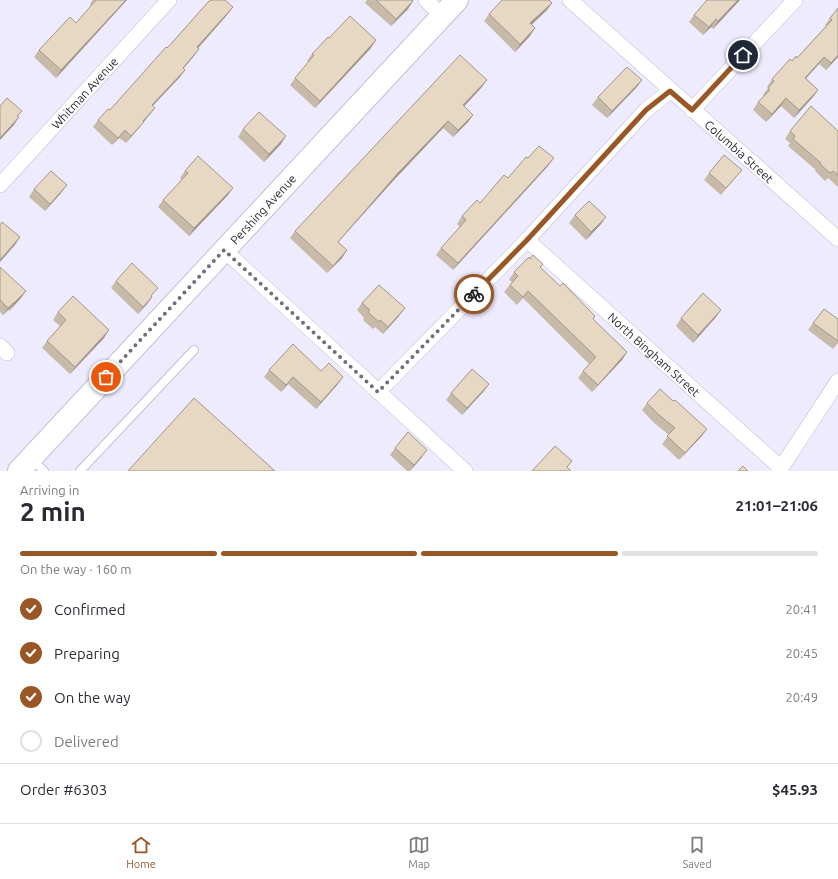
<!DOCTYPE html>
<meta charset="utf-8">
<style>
body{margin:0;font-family:Ubuntu,sans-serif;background:#f7f7f7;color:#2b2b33;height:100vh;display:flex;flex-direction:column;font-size:15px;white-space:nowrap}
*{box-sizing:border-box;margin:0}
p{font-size:13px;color:#7c7c81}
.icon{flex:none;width:22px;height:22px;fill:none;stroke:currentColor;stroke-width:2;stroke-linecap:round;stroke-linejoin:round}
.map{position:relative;height:471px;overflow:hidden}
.sheet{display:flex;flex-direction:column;background:#fff;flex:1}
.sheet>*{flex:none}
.pin{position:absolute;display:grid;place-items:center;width:34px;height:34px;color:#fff;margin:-17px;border:2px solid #fff;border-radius:50%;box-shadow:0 1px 4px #0007}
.courier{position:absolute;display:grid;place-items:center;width:40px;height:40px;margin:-20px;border:3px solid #9a5726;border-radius:50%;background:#fff;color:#222;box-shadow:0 1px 5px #0007}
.overview em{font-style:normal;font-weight:600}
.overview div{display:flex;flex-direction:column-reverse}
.overview{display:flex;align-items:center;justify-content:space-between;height:68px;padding:0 20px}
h1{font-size:26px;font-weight:600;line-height:30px}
.bar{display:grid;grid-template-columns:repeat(4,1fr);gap:6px 4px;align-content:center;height:48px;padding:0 20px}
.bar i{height:5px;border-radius:3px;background:#e1e1e2}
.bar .active{background:#9a5726}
.bar p{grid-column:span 4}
.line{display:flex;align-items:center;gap:10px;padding:0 20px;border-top:1px solid #e1e1e2}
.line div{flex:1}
ol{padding:0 20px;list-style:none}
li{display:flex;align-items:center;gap:12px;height:44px}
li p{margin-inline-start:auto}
li .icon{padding:4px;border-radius:50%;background:#9a5726;color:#fff;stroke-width:4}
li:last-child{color:#7c7c81}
li i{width:22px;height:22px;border:2px solid #e1e1e2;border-radius:50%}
.menu{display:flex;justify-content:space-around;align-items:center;height:56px;border-top:1px solid #e1e1e2;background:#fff;font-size:11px;color:#7c7c81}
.menu a{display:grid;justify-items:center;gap:2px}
.menu .active{color:#9a5726}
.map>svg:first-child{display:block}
</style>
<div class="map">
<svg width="838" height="471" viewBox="0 0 838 471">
<rect width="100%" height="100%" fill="#eeebfe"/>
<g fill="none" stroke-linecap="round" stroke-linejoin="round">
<defs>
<g id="lane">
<path d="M32 459 44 471"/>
<path d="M80 471 194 350"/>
</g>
<g id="street">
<path d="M426 0 442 16"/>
<path id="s1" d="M570 0 838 239"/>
<path d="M692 110 795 0"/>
<path id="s2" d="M0 185 169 0"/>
<path id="s3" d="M527 240 781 468"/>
<path d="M224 250 465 471"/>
<path d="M0 346 7 353"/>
<path d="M378 392 527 240 646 110 670 91"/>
<path d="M779 471 838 381"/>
</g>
<g id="secondary">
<path id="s4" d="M19 471 457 0"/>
</g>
</defs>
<use href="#lane" stroke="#c3bfd5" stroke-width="10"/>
<use href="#street" stroke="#c3bfd5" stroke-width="16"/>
<use href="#secondary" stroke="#c3bfd5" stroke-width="24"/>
<use href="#lane" stroke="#fff" stroke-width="8"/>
<use href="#street" stroke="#fff" stroke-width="15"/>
<use href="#secondary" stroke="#fff" stroke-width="22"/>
</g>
<g fill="#c7baa9">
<path d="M93 0H127L56 78 34 57 39 50 76 23 91 6 90 4Z"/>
<path d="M367 0H412L408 9 391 26 365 3Z"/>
<path d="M740 0 713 29 711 27 703 35 689 22 694 15Z"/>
<path d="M210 1 233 7 227 15 198 48 194 56 184 68 180 77 152 106 155 108 138 129 126 143 119 138 112 145 93 127 98 120 110 110Z"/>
<path d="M552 3 547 10 531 25 530 36 515 52 484 21 489 14Z"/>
<path d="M838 8V57L826 70 819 64 806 78 818 90 813 97 794 118 781 106 766 122 753 110 758 102 764 96 763 95 768 88 767 87 772 79 792 61 797 58 826 26 825 25 830 18Z"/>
<path d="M329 38 371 48 315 108 290 85 295 78 309 62 307 61 312 54Z"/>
<path d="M642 80 636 88 607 118 592 105 598 97Z"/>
<path d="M482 87 464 106 473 115 468 122 453 137 443 128 393 181 338 242 347 250 342 258 327 273 290 238 295 231Z"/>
<path d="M243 129 281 144 264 162 238 137Z"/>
<path d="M790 131H838V187L828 178 825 181 815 171 816 170 788 146 790 143 785 139Z"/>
<path d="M528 158 548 166 453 270 436 255 441 248 460 227 457 224 462 216 480 203 508 178Z"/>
<path d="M742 170 736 177 721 195 704 180 709 173Z"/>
<path d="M185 171 228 195 189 236 158 207 163 200 182 180 180 178Z"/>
<path d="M34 189 61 193 45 211 29 197Z"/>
<path d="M575 215 601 224 586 240 569 223Z"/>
<path d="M0 267 21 298 9 311 8 310 3 315 0 312Z"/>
<path d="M540 268 593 320 627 352 622 360 592 392 578 378 583 371 589 364 523 298 517 305 504 292 512 282 509 280 514 272Z"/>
<path d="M116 281 152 297 147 304 138 314 111 288Z"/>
<path d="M362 303 399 316 383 334 375 327 373 329 363 320 364 318 357 310Z"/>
<path d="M58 312 104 338 70 374 42 348 47 341 60 326 53 320Z"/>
<path d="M716 317 693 343 676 326 681 318Z"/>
<path d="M838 319V343L833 349 808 330 813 323Z"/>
<path d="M269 370 321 371 338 384 316 409 288 384 281 392 264 377Z"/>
<path d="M489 384 484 391 462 415 446 400 451 393Z"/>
<path d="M673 401 707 429 701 437 679 460 662 444 669 435 653 422 642 410 647 403Z"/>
<path d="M395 448 422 457 410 471H407L390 455Z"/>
</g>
<g fill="#a29789">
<path d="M126 0H127L56 78 61 70Z"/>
<path d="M738 0H740L713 29 718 21Z"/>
<path d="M413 1 408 9 391 26 396 19Z"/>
<path d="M552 3 547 10 525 31 530 23Z"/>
<path d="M233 7 227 15 192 55 197 47Z"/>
<path d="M716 19 711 27 703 35 709 27Z"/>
<path d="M535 28 530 36 515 52 520 44Z"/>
<path d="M376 40 371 48 315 108 320 101Z"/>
<path d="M199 49 194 56 178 75 183 68Z"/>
<path d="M838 55V57L826 70 831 63Z"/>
<path d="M824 57 819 64 800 85 805 78Z"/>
<path d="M185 70 180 77 146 113 152 105Z"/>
<path d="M487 80 482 87 458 113 463 105Z"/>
<path d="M642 80 636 88 607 118 612 111Z"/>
<path d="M818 90 813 97 794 118 799 110Z"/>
<path d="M786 98 781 106 766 122 772 114Z"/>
<path d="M155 108 138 129 126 143 131 136 143 121Z"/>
<path d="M473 115 468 122 453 137 458 130Z"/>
<path d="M19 117 14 125 0 140V138Z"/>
<path d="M448 121 443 128 393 181 332 249 338 242 398 173Z"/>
<path d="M125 130 119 138 112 145 118 138Z"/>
<path d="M286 136 281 144 264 162 269 154Z"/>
<path d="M554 158 548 166 453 270 458 263Z"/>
<path d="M67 185 61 193 45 211 50 204Z"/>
<path d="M233 188 228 195 189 236 194 228Z"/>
<path d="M606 217 601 224 586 240 591 232Z"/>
<path d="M20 237 15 245 0 262V260Z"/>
<path d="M347 250 342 258 327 273 333 266Z"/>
<path d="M26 291 21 298 9 311 14 303Z"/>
<path d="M152 297 147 304 138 314 143 307Z"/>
<path d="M13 303 8 310 3 315 8 308Z"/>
<path d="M405 308 399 316 383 334 388 327Z"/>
<path d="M721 310 716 317 693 343 698 335Z"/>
<path d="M109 330 104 338 70 374 75 367Z"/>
<path d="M627 352 622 360 592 392 598 385Z"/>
<path d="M293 377 288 384 281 392 286 385Z"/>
<path d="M343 377 338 384 316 409 321 402Z"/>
<path d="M489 384 484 391 462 415 467 408Z"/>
<path d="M707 429 701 437 679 460 685 453Z"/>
<path d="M427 450 422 457 410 471 414 465Z"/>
</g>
<g fill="#e7d8c4" stroke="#a29789">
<path d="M96 0H126L61 70 39 50 70 17 76 23Z"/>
<path d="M211 0H225L233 7 197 47 199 49 183 68 185 70 152 105 155 108 143 121 144 122 131 136 125 130 118 138 98 120 108 109 110 110 166 47 167 48 170 45 209 1H210Z"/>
<path d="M376 0H412L413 1 396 19Z"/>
<path d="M502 0H549L552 3 530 23 535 28 520 44 489 14Z"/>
<path d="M707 0H738L718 21 716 19 709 27 694 15Z"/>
<path d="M838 8V55L831 63 824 57 805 78 818 90 799 110 786 98 772 114 758 102 770 90 768 88 774 81 772 79 790 59 792 61 796 56 797 58 832 20 830 18Z"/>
<path d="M350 16 376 40 320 101 295 78 314 55 312 54 328 37 329 38Z"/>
<path d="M460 55 487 80 463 105 473 115 458 130 448 121 398 173 338 242 347 250 333 266 295 231Z"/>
<path d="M627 67 642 80 612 111 598 97Z"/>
<path d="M7 98 22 111 17 116 19 117 0 138V106Z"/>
<path d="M811 106 838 131V175L833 171 830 173 820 164 821 163 793 139 795 136 790 131Z"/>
<path d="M259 112 286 136 269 154 243 129Z"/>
<path d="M539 146 554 158 458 263 441 248 466 220 462 216 477 200 480 203 504 175 508 178 526 157 528 158Z"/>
<path d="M724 155 742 170 726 188 709 173Z"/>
<path d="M198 156 233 188 194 228 163 200 188 173 185 171Z"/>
<path d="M51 171 67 185 50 204 34 189Z"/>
<path d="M589 201 606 217 591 232 575 215Z"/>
<path d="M2 222 20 237 0 260V225Z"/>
<path d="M533 255 543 264 540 267 560 286 563 283 595 316 593 319 627 352 598 385 583 371 595 358V356L528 291 523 297 510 285 518 276 514 272 529 257 530 259Z"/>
<path d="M132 263 158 288 151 296 152 297 143 307 116 281Z"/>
<path d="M0 267 26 291 14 303H13L8 308 0 300Z"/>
<path d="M379 285 405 308 388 327 380 320 379 322 368 312 370 310 362 303Z"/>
<path d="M703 293 721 310 698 335 681 318Z"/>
<path d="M73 296 109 330 75 367 47 341 66 320 58 312Z"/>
<path d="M824 309 838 319V341L813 323Z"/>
<path d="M293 344 321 371 329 363 343 377 321 402 293 377 286 385 269 370Z"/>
<path d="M472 369 489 384 467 408 451 393Z"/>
<path d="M660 389 673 401 675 400 707 429 685 453 667 436 675 428 659 415 647 403Z"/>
<path d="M194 398 275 471H128Z"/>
<path d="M408 432 427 450 414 465 395 448Z"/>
<path d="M555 446 572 461 567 467 571 471H532Z"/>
<path d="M743 466 748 471H738Z"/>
</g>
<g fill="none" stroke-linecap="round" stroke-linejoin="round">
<path stroke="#706e7b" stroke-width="4" stroke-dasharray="0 7.2" d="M106 377 224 250 378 392 474 294"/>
<path stroke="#9a5726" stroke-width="5" d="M474 294 527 240 646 110 670 91 692 110 743 55"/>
</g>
<g text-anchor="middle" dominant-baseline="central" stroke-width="3" stroke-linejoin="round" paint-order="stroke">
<g font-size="12" fill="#2c2b34" stroke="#eeebfe">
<text stroke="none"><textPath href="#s2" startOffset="125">Whitman Avenue</textPath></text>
<text stroke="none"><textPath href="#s1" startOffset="227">Columbia Street</textPath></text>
<text stroke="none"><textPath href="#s4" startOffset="358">Pershing Avenue</textPath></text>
<text stroke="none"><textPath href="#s3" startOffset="171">North Bingham Street</textPath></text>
</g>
</g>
</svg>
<div class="pin" style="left:106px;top:377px;background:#ea580c"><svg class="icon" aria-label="bag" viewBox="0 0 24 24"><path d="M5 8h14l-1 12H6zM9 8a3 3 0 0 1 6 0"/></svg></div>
<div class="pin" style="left:743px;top:55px;background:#1f2937"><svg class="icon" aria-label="home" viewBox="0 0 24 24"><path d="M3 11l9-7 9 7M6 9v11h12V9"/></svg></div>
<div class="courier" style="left:474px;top:294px"><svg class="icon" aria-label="bike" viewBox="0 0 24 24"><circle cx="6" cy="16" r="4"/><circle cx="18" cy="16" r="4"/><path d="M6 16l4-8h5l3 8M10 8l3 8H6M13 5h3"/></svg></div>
</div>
<section class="sheet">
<div class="overview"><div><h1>2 min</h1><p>Arriving in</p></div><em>21:01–21:06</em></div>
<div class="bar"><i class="active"></i><i class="active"></i><i class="active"></i><i></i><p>On the way · 160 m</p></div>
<ol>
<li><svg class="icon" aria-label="check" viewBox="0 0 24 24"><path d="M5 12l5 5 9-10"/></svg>Confirmed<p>20:41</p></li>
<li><svg class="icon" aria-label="check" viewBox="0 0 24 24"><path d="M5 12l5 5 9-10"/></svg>Preparing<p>20:45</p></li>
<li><svg class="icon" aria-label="check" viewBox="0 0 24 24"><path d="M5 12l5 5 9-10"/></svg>On the way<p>20:49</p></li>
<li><i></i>Delivered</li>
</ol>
<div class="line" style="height:52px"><div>Order #6303</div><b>$45.93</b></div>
</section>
<nav class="menu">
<a class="active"><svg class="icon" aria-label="home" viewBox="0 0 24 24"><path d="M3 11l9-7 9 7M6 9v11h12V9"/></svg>Home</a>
<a><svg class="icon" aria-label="map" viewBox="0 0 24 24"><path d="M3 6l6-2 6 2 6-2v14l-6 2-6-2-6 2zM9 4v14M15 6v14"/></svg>Map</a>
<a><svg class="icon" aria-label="saved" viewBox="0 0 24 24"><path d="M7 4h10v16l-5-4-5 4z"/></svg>Saved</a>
</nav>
